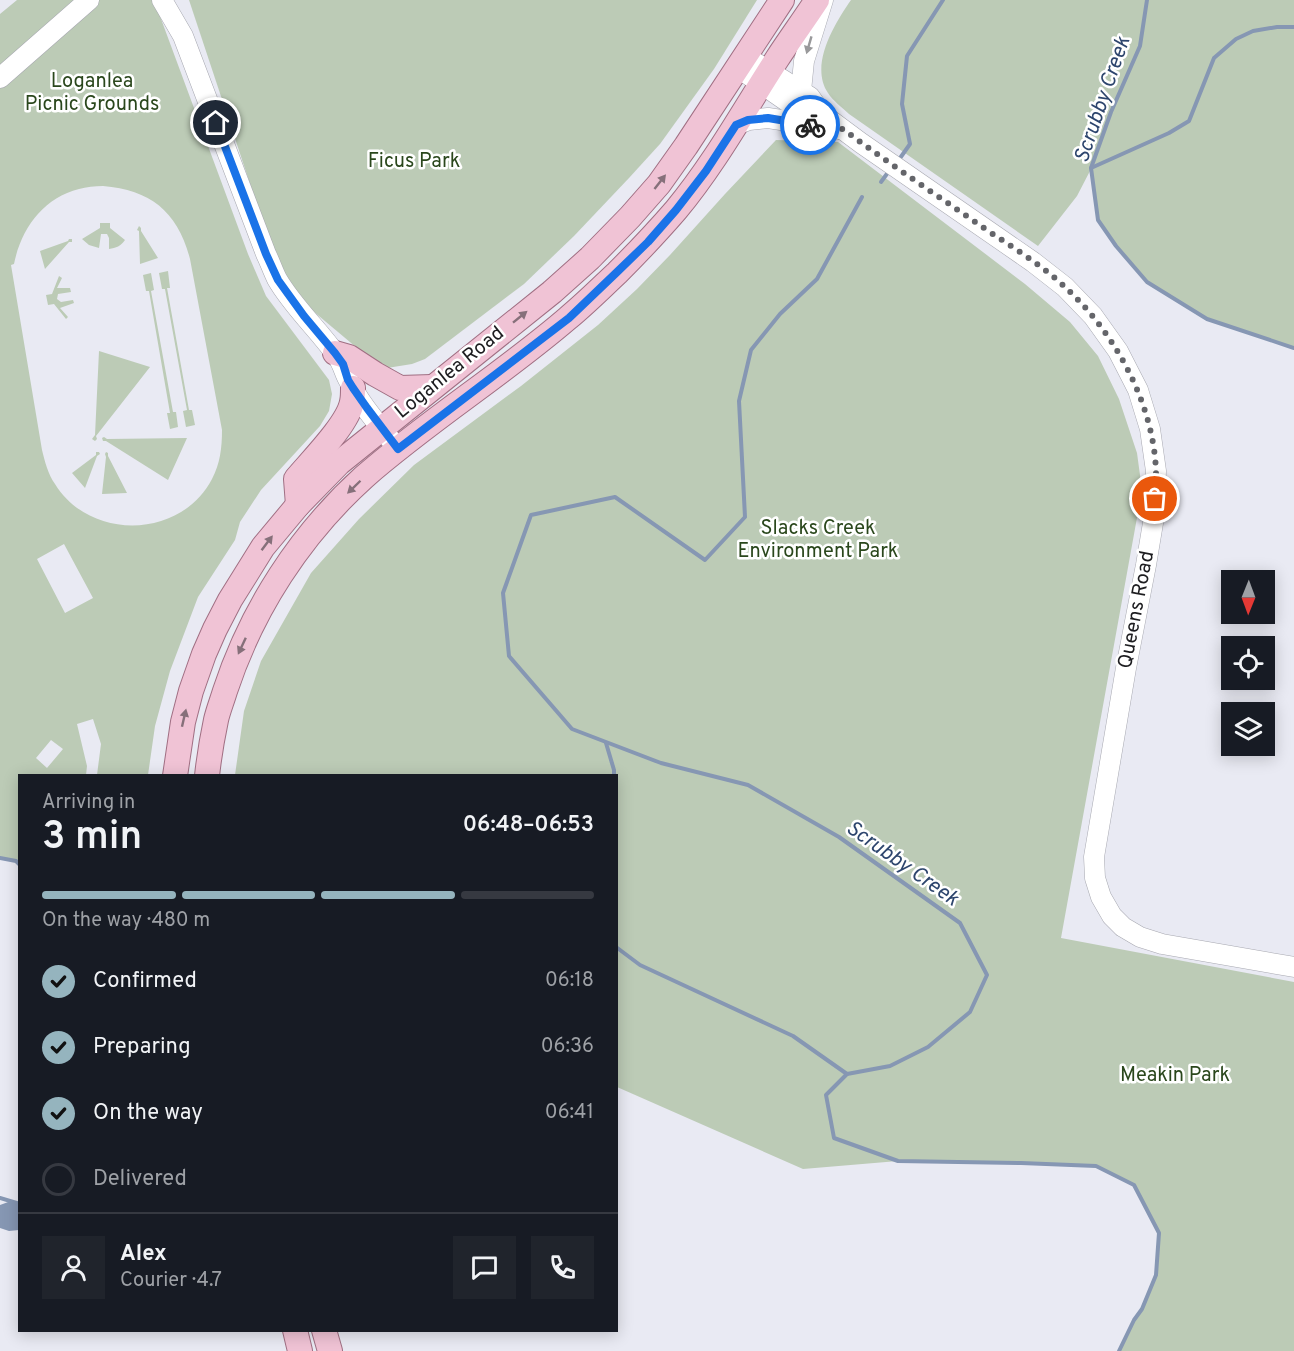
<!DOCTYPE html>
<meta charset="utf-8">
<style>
body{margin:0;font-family:Overpass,sans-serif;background:#20242c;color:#f1f3f6;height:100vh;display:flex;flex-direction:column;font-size:22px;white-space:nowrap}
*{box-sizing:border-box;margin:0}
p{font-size:20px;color:#9ea1a6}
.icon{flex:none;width:33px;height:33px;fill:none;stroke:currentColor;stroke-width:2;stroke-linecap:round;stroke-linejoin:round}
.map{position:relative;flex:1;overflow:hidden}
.side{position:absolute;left:18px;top:774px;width:600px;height:558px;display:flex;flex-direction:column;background:#171b24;border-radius:0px;box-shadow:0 3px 15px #0003}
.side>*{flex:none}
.needle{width:39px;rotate:181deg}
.tools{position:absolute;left:1221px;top:570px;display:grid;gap:12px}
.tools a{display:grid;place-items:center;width:54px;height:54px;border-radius:0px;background:#171b24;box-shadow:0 3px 15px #0003;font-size:30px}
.pin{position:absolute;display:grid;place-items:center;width:51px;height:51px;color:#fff;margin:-26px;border:3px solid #fff;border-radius:50%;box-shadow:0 2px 6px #0007}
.courier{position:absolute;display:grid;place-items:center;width:60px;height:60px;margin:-30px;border:4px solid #1a73e8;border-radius:50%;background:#fff;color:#222;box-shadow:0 2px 8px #0007}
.headline em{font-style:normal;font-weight:600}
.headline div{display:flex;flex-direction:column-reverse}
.headline{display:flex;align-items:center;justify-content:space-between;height:102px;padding:0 24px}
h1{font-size:39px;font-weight:600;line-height:45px}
.bar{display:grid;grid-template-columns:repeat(4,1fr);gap:9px 6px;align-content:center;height:72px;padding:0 24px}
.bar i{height:8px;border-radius:4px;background:#363941}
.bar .active{background:#95b4be}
.bar p{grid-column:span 4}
.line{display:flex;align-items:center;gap:15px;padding:0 24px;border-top:2px solid #363941}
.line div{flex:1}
.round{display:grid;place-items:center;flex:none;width:63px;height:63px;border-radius:0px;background:#20242c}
ol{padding:0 24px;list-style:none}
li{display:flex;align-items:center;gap:18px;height:66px}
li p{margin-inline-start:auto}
li .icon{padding:6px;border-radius:50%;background:#95b4be;color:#111;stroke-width:4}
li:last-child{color:#9ea1a6}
li i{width:33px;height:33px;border:3px solid #363941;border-radius:50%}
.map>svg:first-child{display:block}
</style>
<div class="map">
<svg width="1294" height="1351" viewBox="0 0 1294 1351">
<rect width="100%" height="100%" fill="#e9eaf3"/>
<g fill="#bccbb6" fill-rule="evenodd">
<path d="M17 0H154L248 254 266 296 329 380 332 394 329 411 320 426 261 490 240 522 235 540 198 597 170 671 155 726 148 775H97L101 744 93 719 77 724 87 766 86 775 20 776 19 865 15 861 0 858V14ZM103 186C151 190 178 212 190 259L222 430C222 448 220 464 212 479 181 539 90 541 55 484 48 474 45 462 42 450L11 265 14 264C21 229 43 198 79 189 86 187 95 186 103 186ZM64 544 93 598 65 613 37 559ZM51 740 63 749 47 768 36 758Z"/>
<path d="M189 0H757L714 69 660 144 629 178 574 236 524 284 425 359 412 364 387 368 376 364 294 295 271 247Z"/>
<path d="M851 0H1294V348L1207 319 1147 282 1116 246 1098 220 1091 169 1077 196 1038 246 849 114C842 107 833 101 828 93 809 65 835 23 851 0Z"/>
<path d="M776 140 838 142 1025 284 1070 322 1098 356 1119 399 1137 453 1142 490 1061 938 1294 982V1351H1119L1134 1320 1142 1309 1156 1275 1159 1233 1134 1185 1096 1166 1021 1163 898 1161 803 1169 617 1087 616 776 235 775 244 711 261 661 311 573 359 519 414 465 521 386 598 325 637 289 670 255 725 194Z"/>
<path d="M100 223H110V228L125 240C121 246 116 248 109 249V238L107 234H101L99 248 89 245 82 239 100 228Z"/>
<path d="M139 226 141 228V231L158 258 140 264 139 231 137 230Z"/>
<path d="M69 239H72V242H69L45 269 40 251 68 241Z"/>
<path d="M168 271 170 288H167L189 410H192L195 425 186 427 183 411 187 410 165 289H162L159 273Z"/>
<path d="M151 273 154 290 151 291 173 412H176L178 427 170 429 167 413H170L149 291H146L143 275Z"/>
<path d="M59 276 62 278 57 288H70L71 292 58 294 57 299 61 302 73 300 74 303 60 308 68 317 66 319 54 304 48 305 46 295 52 294Z"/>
<path d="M99 351 150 367 96 436 97 439 95 441 92 439 95 435Z"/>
<path d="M104 437 107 439 187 438 168 480 106 441H103L102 438Z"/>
<path d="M96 452H99L100 454 97 456 85 488 72 473 96 455Z"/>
<path d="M106 452 108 453V456L127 493 102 494 106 457 105 454Z"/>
</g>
<path fill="#8697b3" d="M11 1201 19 1204V1230L9 1231 0 1228V1205Z"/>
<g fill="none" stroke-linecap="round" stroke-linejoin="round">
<g stroke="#8697b3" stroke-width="4">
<path d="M1147 0 1140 46 1111 112 1091 168 1098 220 1116 246 1147 282 1207 319 1294 348"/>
<path d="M898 161 910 144 902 104 907 56 943 0"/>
<path d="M1091 168 1169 133 1189 121 1214 58 1236 39 1253 31 1277 27H1294"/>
<path d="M881 182 889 171"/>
<path d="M862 197 817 279 780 314 751 350 739 401 745 517 705 560 615 497 531 515 503 593 509 656 572 729 661 763 748 785 839 837 960 923 987 975 970 1012 928 1047 890 1066 847 1074 826 1095 834 1138 898 1161 1021 1163 1096 1166 1134 1185 1159 1233 1156 1275 1142 1309 1134 1320 1119 1351"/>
<path d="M606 743 614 770V776"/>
<path d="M0 858 16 861 20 865"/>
<path d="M616 947 640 965 793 1036 847 1074"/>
<path d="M0 1198 20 1204"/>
</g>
<defs>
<g id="minor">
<path d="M162 0 183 36 266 254C270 262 273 271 277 279 293 307 319 330 337 356 343 364 344 373 349 381 361 406 381 427 398 449"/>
<path d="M745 56 810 97 822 114 861 143 1033 262 1065 287 1093 316 1118 351 1138 390 1150 429 1156 471 1154 517 1146 565 1126 668 1094 857 1095 878 1101 897 1112 916 1123 927 1140 937 1162 944 1294 967"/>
<path d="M737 67 801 111 822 114"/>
<path d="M0 78 89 0"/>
<path d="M801 91 804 61 823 0"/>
<path d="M736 125 749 120 768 118 840 129"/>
</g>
<g id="major">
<path d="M335 353 349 357 375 374 400 388 432 387"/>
<path d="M298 505 296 479C311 461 348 424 352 402 353 398 353 392 353 388"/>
<path d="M175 776 183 722 191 691 204 654 215 629 230 600 263 547 298 505 339 463 552 292 590 258 630 217 659 184 686 146 782 0"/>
<path d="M207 776C209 757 212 739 216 720 218 711 222 701 225 691 252 609 300 535 364 477 429 420 503 374 568 318 585 304 601 288 617 273 637 253 657 232 676 210 715 163 744 110 777 59 790 39 804 20 817 0"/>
<path d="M295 1330 300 1351"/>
<path d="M324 1330 330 1351"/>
</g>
</defs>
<use href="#minor" stroke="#a7a8b0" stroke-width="21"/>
<use href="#major" stroke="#a06f83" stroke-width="26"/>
<use href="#minor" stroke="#fff" stroke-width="20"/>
<use href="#major" stroke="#f0c3d5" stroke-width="24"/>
</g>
<defs><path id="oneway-solid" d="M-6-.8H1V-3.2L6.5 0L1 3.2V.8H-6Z" transform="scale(1.5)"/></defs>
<use fill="#99999b" href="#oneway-solid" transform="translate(809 45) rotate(106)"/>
<g fill="#86707a">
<use href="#oneway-solid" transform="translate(660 182) rotate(-52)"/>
<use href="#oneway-solid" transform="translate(520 317) rotate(-39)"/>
<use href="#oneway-solid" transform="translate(354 487) rotate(136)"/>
<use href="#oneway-solid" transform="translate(267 543) rotate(-53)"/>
<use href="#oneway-solid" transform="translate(242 646) rotate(115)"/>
<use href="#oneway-solid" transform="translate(184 718) rotate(-77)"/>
</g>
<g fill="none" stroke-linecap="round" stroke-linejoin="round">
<path stroke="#64656a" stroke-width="6" stroke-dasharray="0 10.8" d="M810 125 843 129C888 163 935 194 981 226 1010 246 1041 264 1066 288 1115 333 1154 404 1156 472 1156 481 1155 490 1155 499"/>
<path stroke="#1a73e8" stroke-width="8" d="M216 123 266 254 278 280 304 316 335 353 343 364 348 380 353 388 367 408 398 449 569 318 616 273 648 242 676 210 706 171 736 125 748 120 768 118 810 125"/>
</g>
<g text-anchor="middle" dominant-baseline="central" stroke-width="5" stroke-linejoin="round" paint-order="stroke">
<g font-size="20" fill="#2a471c" stroke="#fff">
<text x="92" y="82">Loganlea<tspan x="92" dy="23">Picnic Grounds</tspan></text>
<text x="414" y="162">Ficus Park</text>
<text x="818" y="529">Slacks Creek<tspan x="818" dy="23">Environment Park</tspan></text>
<text x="1175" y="1076">Meakin Park</text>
</g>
<g font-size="20" fill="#1d1d20" stroke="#fff">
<text transform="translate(450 373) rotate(-39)">Loganlea Road</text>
<text transform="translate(1137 610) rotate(-79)">Queens Road</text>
</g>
<g font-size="21" font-style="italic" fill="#2d456d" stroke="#fff">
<text transform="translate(1103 100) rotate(-71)">Scrubby Creek</text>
<text transform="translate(902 864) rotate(35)">Scrubby Creek</text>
</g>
</g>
</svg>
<div class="tools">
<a><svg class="needle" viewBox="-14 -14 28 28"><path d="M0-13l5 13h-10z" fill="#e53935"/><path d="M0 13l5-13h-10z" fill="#9ea1a6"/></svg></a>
<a><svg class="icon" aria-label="locate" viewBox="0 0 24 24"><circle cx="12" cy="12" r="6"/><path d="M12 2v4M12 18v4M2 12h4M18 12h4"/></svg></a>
<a><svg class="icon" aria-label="layers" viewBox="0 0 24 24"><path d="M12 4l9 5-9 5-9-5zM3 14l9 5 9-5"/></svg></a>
</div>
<div class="pin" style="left:1155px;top:499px;background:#ea580c"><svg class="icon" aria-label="bag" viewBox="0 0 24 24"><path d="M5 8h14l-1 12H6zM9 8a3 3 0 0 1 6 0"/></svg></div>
<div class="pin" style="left:216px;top:123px;background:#1f2937"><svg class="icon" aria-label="home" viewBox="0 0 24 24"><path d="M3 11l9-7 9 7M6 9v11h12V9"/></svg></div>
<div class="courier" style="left:810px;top:125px"><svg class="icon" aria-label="bike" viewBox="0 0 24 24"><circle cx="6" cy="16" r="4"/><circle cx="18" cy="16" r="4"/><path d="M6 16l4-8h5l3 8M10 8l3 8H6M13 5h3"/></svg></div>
<section class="side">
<div class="headline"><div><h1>3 min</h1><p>Arriving in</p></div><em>06:48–06:53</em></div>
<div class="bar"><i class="active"></i><i class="active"></i><i class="active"></i><i></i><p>On the way · 480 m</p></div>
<ol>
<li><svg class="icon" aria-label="check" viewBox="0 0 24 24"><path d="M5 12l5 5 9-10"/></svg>Confirmed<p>06:18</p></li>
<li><svg class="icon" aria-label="check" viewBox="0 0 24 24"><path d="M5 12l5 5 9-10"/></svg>Preparing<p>06:36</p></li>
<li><svg class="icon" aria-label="check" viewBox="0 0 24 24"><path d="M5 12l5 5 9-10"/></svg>On the way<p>06:41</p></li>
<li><i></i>Delivered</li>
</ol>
<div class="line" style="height:108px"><a class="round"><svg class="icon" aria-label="person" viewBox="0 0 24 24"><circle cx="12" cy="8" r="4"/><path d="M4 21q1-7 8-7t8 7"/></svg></a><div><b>Alex</b><p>Courier · 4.7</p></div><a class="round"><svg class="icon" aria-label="chat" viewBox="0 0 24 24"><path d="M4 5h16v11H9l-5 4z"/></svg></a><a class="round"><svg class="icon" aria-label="phone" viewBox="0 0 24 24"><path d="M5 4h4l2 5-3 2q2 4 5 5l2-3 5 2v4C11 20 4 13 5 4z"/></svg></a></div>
</section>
</div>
